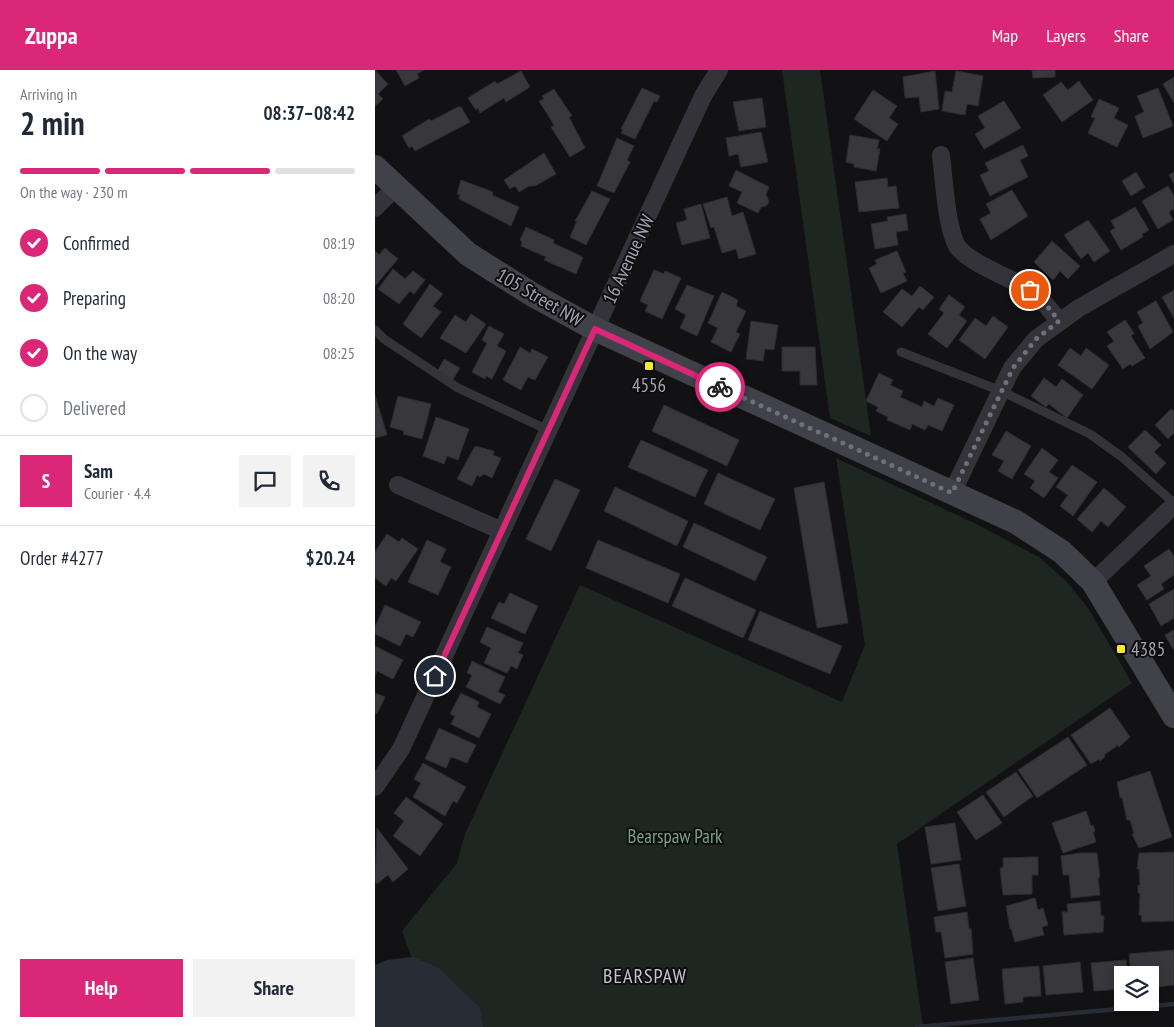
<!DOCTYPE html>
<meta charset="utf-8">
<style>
body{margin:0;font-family:"PT Sans Narrow",sans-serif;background:#f2f2f3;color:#1f2937;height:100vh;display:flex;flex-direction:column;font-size:19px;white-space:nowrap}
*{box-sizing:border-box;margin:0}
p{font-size:16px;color:#747a83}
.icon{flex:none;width:28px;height:28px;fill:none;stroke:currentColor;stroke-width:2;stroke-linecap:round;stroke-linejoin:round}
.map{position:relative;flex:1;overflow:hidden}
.panel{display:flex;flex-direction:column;background:#fff;width:375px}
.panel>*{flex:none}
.tools{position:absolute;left:739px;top:896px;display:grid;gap:10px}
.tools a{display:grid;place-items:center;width:45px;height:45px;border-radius:0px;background:#fff;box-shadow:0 2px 12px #0003;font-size:25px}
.pin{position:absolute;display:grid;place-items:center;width:42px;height:42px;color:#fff;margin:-21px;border:2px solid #fff;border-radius:50%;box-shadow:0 1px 5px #0007}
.courier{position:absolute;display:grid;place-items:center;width:50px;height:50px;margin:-25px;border:4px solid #db2777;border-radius:50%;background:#fff;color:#222;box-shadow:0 1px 6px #0007}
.overview em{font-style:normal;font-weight:800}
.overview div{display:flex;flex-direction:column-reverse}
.overview{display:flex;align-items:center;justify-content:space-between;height:85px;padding:0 20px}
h1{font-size:32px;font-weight:800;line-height:38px}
.bar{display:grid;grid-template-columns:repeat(4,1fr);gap:8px 5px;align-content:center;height:60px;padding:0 20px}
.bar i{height:6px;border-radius:4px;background:#e0e1e3}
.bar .current{background:#db2777}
.bar p{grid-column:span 4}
.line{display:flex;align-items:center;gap:12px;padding:0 20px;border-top:1px solid #e0e1e3}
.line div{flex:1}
.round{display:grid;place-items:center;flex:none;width:52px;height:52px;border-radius:0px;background:#f2f2f3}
ol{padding:0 20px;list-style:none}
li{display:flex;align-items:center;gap:15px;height:55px}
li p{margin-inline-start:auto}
li .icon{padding:5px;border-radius:50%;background:#db2777;color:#fff;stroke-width:4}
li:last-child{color:#747a83}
li i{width:28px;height:28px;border:2px solid #e0e1e3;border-radius:50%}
.primary-button{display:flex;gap:10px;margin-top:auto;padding:10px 20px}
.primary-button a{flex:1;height:58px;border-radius:0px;background:#db2777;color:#fff;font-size:20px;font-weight:800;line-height:58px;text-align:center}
.primary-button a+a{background:#f2f2f3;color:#1f2937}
header{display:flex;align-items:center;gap:30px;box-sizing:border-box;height:70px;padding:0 25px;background:#db2777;color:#fff}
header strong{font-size:24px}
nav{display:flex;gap:28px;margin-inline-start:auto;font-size:18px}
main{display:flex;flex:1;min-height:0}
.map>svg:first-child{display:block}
</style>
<header>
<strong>Zuppa</strong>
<nav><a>Map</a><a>Layers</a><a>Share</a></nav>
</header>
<main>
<section class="panel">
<div class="overview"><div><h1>2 min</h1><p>Arriving in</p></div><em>08:37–08:42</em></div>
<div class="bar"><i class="current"></i><i class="current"></i><i class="current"></i><i></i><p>On the way · 230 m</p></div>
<ol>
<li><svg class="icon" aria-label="check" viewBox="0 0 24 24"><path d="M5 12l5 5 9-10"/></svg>Confirmed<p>08:19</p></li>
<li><svg class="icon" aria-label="check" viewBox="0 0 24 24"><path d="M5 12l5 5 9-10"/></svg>Preparing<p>08:20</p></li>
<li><svg class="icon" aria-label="check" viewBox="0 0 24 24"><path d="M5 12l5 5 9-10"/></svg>On the way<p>08:25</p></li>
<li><i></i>Delivered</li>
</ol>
<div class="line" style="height:90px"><b class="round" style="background:#db2777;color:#fff">S</b><div><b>Sam</b><p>Courier · 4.4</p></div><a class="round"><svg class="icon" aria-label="chat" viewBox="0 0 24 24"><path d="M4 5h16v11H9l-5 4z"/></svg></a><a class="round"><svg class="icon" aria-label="phone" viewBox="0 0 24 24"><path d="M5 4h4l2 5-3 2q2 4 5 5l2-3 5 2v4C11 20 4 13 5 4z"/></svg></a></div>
<div class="line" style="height:65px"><div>Order #4277</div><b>$20.24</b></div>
<div class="primary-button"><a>Help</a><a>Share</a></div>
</section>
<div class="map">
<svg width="799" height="957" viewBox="0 0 799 957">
<rect width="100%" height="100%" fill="#121214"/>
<g fill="#1e2621">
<path d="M407 0H445L496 366 455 348Z"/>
<path d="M461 388 597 452 664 487 691 511 713 538 757 613 522 774 548 957H62L27 861 82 793 90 764 205 515 467 632 490 575Z"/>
</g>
<path fill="#282c37" d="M38 887 64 898 105 938 108 957H0V895L12 890Z"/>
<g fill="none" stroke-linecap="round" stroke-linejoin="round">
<path stroke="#282c37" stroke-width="4.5" d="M542 957 799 934"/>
</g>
<g fill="#38373c" stroke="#2d2c30">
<path d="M0 0 13 14 3 24 8 29 0 36Z"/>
<path d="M21 0H49L42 4 44 8 30 16Z"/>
<path d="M657 0H680V7L658 8Z"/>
<path d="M146 1 155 17 131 32 129 28 105 43 103 38 101 40 93 28 120 11 122 14Z"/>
<path d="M560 1 564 39 546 42 544 27 530 28 528 7Z"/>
<path d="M581 1 608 6 603 36 592 34 590 45 567 41 570 21 577 22Z"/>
<path d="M799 7V33L788 14Z"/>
<path d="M704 11 718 30 687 52 668 25 686 12 693 20Z"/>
<path d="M267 18 285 26 282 32 279 31 260 69 246 63 248 60 246 59Z"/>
<path d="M783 18 798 56 768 68 760 46 769 42 762 26Z"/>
<path d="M179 19 197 46 194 47 210 78 195 87 176 57 179 55 164 31 169 29 167 26Z"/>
<path d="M498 20 522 36 514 48 523 54 512 71 479 49Z"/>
<path d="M387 28 391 57 364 61 358 32Z"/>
<path d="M724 29 744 38 739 48 753 55 742 77 713 63 720 48 716 47Z"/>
<path d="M629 31 646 58 609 79 600 64 610 58 603 46Z"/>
<path d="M83 37H86L95 52 40 81 37 76 34 78 27 66 54 49 56 51Z"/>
<path d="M386 62 393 92 366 97 363 84 354 86 351 68Z"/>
<path d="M475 65 504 70 502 79H505L501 101 479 97V94L471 92Z"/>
<path d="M242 68 259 76 252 90 255 92 239 123 222 116Z"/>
<path d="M648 75 653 86 645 90 653 107 615 126 605 105 614 101 610 93Z"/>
<path d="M169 83 181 104 160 116H154L144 122 140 116 135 119 129 110Z"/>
<path d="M361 100 394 117 391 124 394 132 391 136 386 137 383 143 362 133 367 122 354 116Z"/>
<path d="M761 102 770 117 756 126 747 111Z"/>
<path d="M799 102V114L794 105Z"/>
<path d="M512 108 513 117 521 116 524 138 484 142 480 112Z"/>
<path d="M86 110 118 122 117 125 144 137 136 156 84 129 85 125 82 124Z"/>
<path d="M793 116 799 126V139L794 142 798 150 783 159 767 131Z"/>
<path d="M637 120 653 146 616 170 605 149 616 143 611 134Z"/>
<path d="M217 121 235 129 211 175 195 167 202 151H200Z"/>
<path d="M352 127 357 146 368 142 381 184 364 189 361 179 347 183 339 157 336 158 328 134Z"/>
<path d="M326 134 335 168 307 175 301 153 312 150 309 139Z"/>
<path d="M760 137 774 160 767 164 768 167 746 180 735 161 740 158 736 151Z"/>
<path d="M531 144 533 160 521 162 523 175 500 179 496 154 513 151 512 147Z"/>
<path d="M713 150 735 181 719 192 713 183 706 189 689 165Z"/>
<path d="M151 157 179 170 178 173 208 187 201 204 169 190 171 187 146 176 147 172 145 170Z"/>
<path d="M677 171 705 196 693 209 685 201 678 210 659 192Z"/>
<path d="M10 178 23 189 0 216V181L4 185Z"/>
<path d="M522 181 531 202 528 203 532 211 506 223 494 198 502 194 500 190Z"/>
<path d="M18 199 30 209 38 201 50 210 39 224 35 221 24 234 3 219Z"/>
<path d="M279 200 289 204 290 201 306 208 287 249 270 241 273 235 265 231Z"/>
<path d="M55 214 68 224 58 236 66 242 46 268 28 254Z"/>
<path d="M312 215 339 226 322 266 305 258 311 245 300 239Z"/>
<path d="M545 216 559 227 548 240 544 237 527 257 508 242 527 219 537 226Z"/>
<path d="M799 220V248L787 227Z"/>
<path d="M347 222 363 230 361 236 371 241 361 262 365 264 356 282 336 272 343 258 333 253Z"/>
<path d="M574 225 590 237 584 245 592 251 572 278 553 264 569 243 564 239Z"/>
<path d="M781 231 798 262 775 279 763 256 768 253 762 242Z"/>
<path d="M96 244 111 254 91 283 65 268 80 245 91 252Z"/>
<path d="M618 246 633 257 610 289 584 270 600 248 611 256Z"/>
<path d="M750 250 759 263 756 266 770 288 757 296 755 294 748 299 732 276 739 271 732 262Z"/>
<path d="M376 251 403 255 399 280 390 279 388 291 371 289Z"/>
<path d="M114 256 129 264 122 276 131 281 117 309 111 306 110 309 97 302 112 273 107 270Z"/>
<path d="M145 277 155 283 157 279 173 287 160 310 153 307 146 320 128 310Z"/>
<path d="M407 277H440L442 315H425V301H407Z"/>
<path d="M695 278 706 286 711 278 734 295 717 319 683 295Z"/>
<path d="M69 289 85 298 77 311 62 302Z"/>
<path d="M504 303 518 310 515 315 528 321 525 327 547 337 549 331 559 336 563 328 579 335 567 361 553 355 550 360 537 354 535 360 512 350 513 347 501 341 503 337 491 331Z"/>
<path d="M669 308 681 317 687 309 708 325 692 348 674 334 671 337 656 326Z"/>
<path d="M0 325 12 365 0 368Z"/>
<path d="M23 326 56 334 47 369 28 364 29 361 15 357Z"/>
<path d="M289 335 364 370 352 396 277 361Z"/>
<path d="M796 339 799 341V363L793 369 780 355Z"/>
<path d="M61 347 94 359 83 390 72 386 69 394 48 386Z"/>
<path d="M770 360 786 375 779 382 791 393 781 404 753 377Z"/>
<path d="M631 361 656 376 637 409 623 401 629 391 617 385Z"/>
<path d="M266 370 333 400 320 427 253 397Z"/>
<path d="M100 376 119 381 118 385 126 388 117 408 109 404 105 407 102 405 97 416 82 409Z"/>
<path d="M667 378 683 390 674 402 683 408 669 428 655 418 660 411 649 404Z"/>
<path d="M697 395 722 412 698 446 685 436 693 425 681 417Z"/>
<path d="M343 403 400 429 385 460 329 434Z"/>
<path d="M180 409 205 420 176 481 151 469Z"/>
<path d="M449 412 473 553 442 558 419 418Z"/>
<path d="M240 417 313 451 302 476 229 441Z"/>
<path d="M729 418 751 437 733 457 726 451 717 462 702 449Z"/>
<path d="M319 453 392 487 380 511 308 477Z"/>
<path d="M12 464 24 472 27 468 43 479 21 511 16 508 11 516 0 508V482Z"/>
<path d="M52 470 71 479 65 492 76 497 63 525 33 512Z"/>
<path d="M223 470 305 504 293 533 211 498Z"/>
<path d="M794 479 799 486V505L786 514 789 519 772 530 762 515 776 506 769 496Z"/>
<path d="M310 508 381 540 368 568 297 536Z"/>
<path d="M799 519V548L786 556 774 534Z"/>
<path d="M135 523 163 536 150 564 116 548 124 532 129 534Z"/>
<path d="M10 535 46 552 38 567 31 564 25 576 0 564V557Z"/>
<path d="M385 541 467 576 455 604 373 570Z"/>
<path d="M112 557 148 573 143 583 148 585 142 599 136 596 132 603 109 593 116 578 105 572Z"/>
<path d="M799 560V579H798L790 565Z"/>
<path d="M0 576 28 590 18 609 2 601 0 606Z"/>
<path d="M97 591 130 607 123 622 130 625 125 634 91 617 97 605 92 603Z"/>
<path d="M0 623 10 627 2 644 0 643Z"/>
<path d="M86 623 104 632 102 637 116 644 104 668 76 654 80 646 75 644Z"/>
<path d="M735 638 755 667 744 677 743 675 729 685 730 687 725 691 724 689 716 694 696 665Z"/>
<path d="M64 658 101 675 92 693 76 687 71 698 50 689Z"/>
<path d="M693 667 712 695 662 728 643 700Z"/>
<path d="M48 693 91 717 82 733 78 731 70 746 38 727 46 713 39 709Z"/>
<path d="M775 701 797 767 764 778 757 764H759L755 750H752L747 727 745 728 742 712Z"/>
<path d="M641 702 658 726 629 747 611 722Z"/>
<path d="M608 725 627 753 601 770 582 742Z"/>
<path d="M31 727 68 754 45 786 18 766 29 751 19 743Z"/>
<path d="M711 741 716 756 718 755 720 761 718 762 721 772 688 783 677 753Z"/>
<path d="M580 753 586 790 556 794 550 757Z"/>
<path d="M2 758 33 799 18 812 13 805 2 814 0 811Z"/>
<path d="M799 782V851L767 852 766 845H764L765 823H763V815H765L764 799H762L764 783Z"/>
<path d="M705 783H722L725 807 723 808 725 825 696 828 694 805H688L686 786Z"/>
<path d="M657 787H663V805H657V824L628 825 625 798H628V788Z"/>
<path d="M584 794 591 836 563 841 556 798Z"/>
<path d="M660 828 663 840 668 838 673 855 667 857 669 865 640 872 636 858 635 859 631 836Z"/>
<path d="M725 831 726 846H729L728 862 689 865 687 842H693L692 834Z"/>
<path d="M592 842 594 859 596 858 598 884 570 888 566 862H561L559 847Z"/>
<path d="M799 880V915L775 918V905H756L754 884Z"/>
<path d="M598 888 604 930 576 934 570 892Z"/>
<path d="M751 890 753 905H748V919L719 921 716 893Z"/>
<path d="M705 892 708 922 671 925 668 896Z"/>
<path d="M664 896 666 926 648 927V932L630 934 627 899Z"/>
</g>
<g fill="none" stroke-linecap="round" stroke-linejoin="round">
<g stroke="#333339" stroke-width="9">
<path d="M0 260 9 269 83 318 173 360"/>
<path d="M526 282 626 321 715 364 747 387 799 433"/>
</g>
<g stroke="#333339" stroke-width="18">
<path d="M566 85C569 108 571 156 582 176 592 192 638 209 655 220 667 228 675 240 684 251"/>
<path d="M0 138 21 117"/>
<path d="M23 415 127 461"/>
<path d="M577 423 637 298 661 269 704 238 799 184"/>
<path d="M718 512 799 435"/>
<path d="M0 717 26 679 328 26 344 0"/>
</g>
<path stroke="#414149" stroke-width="24" d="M0 97 93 184 158 225 220 259 641 452 687 482 718 512 799 646"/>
</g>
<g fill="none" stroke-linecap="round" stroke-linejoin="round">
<path stroke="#70707c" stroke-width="5" stroke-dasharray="0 9" d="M345 317 577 423 638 298 661 269 684 251 672 236 655 220"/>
<path stroke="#db2777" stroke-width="6" d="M60 606 220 259 345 317"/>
</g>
<g fill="#f6e927" stroke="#0d0d0e" stroke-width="2">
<rect x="269" y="291" width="10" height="10" rx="2.5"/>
<rect x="741" y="574" width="10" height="10" rx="2.5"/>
</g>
<g text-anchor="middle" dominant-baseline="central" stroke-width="4" stroke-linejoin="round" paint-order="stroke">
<g font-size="19" fill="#a3a3b4" stroke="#0d0d0e">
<text transform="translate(253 189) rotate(-65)">16 Avenue NW</text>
<text transform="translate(165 227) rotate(30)">105 Street NW</text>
</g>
<g font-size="19" fill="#a3a3b4" stroke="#0d0d0e">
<text x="274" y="315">4556</text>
<text x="756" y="579" text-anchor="start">4385</text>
</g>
<g font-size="19" fill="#79a086" stroke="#0d0d0e">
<text x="300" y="766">Bearspaw Park</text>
</g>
<g font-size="20" letter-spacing="1" fill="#c4c4d0" stroke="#0d0d0e">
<text x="270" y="906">BEARSPAW</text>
</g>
</g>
</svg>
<div class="tools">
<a><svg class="icon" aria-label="layers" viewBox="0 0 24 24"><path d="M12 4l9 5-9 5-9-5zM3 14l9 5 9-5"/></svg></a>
</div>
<div class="pin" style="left:655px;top:220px;background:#ea580c"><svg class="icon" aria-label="bag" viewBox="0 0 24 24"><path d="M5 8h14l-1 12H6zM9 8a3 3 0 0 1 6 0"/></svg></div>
<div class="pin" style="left:60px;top:606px;background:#1f2937"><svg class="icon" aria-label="home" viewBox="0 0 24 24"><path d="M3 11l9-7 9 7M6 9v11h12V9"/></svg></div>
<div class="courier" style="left:345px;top:317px"><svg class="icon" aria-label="bike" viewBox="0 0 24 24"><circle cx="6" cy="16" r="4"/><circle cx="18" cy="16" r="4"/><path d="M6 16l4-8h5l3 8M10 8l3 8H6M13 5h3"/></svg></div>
</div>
</main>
